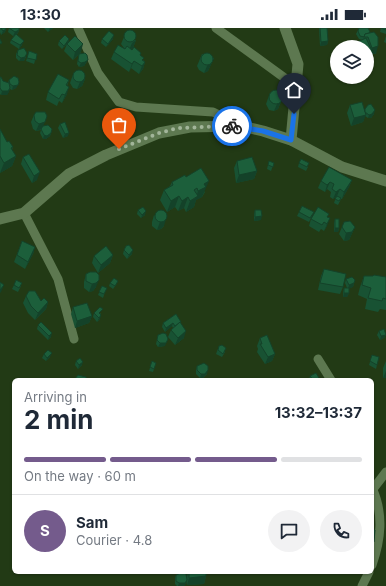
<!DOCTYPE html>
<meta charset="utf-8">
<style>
body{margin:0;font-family:Inter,sans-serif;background:#f2f2f3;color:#1f2937;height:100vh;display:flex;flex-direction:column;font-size:15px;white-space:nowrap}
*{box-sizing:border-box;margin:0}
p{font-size:13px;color:#747a83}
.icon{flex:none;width:22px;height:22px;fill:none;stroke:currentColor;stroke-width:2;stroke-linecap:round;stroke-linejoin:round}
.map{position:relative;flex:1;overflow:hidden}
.side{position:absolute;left:12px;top:350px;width:362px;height:196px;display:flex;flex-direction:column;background:#fff;border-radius:6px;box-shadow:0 1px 3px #0004}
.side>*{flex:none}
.fabs{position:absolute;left:330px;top:12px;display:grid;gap:8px}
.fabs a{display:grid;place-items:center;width:44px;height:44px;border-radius:50%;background:#fff;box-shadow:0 1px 3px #0004;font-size:20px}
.pin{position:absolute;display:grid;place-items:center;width:34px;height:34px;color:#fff;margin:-41px -17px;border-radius:50% 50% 50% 0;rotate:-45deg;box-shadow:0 0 4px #0007}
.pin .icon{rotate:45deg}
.courier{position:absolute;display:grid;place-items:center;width:40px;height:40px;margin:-20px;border:3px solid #1a73e8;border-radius:50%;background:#fff;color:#222;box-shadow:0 1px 5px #0007}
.head em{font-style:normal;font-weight:700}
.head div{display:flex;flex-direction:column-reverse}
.head{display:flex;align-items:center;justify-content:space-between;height:68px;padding:0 12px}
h1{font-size:26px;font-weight:700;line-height:30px}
.bar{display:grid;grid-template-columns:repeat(4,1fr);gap:6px 4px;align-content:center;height:48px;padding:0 12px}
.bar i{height:5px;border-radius:3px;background:#e0e1e3}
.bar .current{background:#745b8c}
.bar p{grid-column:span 4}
.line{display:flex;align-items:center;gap:10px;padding:0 12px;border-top:1px solid #e0e1e3}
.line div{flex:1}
.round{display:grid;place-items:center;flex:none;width:42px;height:42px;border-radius:21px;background:#f2f2f3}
.status{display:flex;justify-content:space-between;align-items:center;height:28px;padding:0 20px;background:#fff;direction:ltr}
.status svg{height:11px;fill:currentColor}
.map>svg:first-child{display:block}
</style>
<div class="status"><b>13:30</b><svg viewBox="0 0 49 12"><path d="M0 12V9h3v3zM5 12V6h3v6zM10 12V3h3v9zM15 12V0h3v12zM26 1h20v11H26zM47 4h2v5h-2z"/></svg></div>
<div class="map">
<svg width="386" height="558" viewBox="0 0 386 558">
<rect width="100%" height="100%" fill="#223a15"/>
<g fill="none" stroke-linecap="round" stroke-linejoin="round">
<g stroke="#5d7850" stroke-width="9">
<path d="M78 0 98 45 119 74 136 79 213 84 242 98"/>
<path d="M216 0 297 59"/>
<path d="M24 185 58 251 74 311"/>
<path d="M318 331 331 352"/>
<path d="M372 460C384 486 381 511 372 537"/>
<path d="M373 461 386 444"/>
<path d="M362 558 369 544"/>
</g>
<g stroke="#5d7850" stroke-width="11">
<path d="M285 0 298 36 291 112"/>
<path d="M0 191 24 185 69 146 106 127 159 105 190 99 242 98 263 103 291 112 342 139 386 153"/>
</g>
</g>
<g fill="#185233">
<path d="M0 0H6V1L5 4 1 7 0 4Z"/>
<path d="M9 0H19V2L18 5 16 7 22 17 19 21 10 15 11 12 15 7 13 8 8 4Z"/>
<path d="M44 0H53L48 4Z"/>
<path d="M319 0H327L328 13 327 17 320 18Z"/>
<path d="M359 0 369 5 376 26H373L371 32 367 19H345V17L353 16 362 12 359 11 356 6Z"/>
<path d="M381 0H386V6L380 4Z"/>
<path d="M386 8V15L384 14Z"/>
<path d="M124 9 136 12 133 20 131 21 141 25 140 27 143 32 145 34 143 41 139 46 131 40 129 44 111 31 114 24 124 20 121 16Z"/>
<path d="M69 11 68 15 62 21 58 17 59 13Z"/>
<path d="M102 11H113L106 19 101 15Z"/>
<path d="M67 16 81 24 73 32 64 23Z"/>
<path d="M18 22 26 29 24 33H19L16 30V26Z"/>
<path d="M29 23 37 26 34 36 26 33Z"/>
<path d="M79 26 88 32 84 38 79 39 77 36Z"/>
<path d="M202 26 214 30 208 43 204 45 199 42 197 38Z"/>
<path d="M74 44 85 51 82 58 77 61 73 60 70 55Z"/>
<path d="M0 49 3 53 8 55 9 52 19 54 16 60 12 62 10 61 7 67H1L0 66Z"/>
<path d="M69 52 67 58V66L62 75 59 73 57 78 46 72 48 64Z"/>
<path d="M270 65 283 69 278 81 274 83 269 82 266 76Z"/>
<path d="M350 77 364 82 365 81 374 86 371 90H368L365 88 363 94 351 98 347 85Z"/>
<path d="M34 87 43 98 51 105 50 108 46 111H43L40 105 41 102 36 103 33 101 31 94Z"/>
<path d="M60 96 68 108 63 110 58 100Z"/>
<path d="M0 101 7 114 13 119 12 122 16 128 12 138 0 145Z"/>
<path d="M23 129 37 152 32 155 21 136Z"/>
<path d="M237 133 257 143 254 151 236 155 234 140Z"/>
<path d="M269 133 274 135 271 143 267 141Z"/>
<path d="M299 135 308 139 306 143 298 139Z"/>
<path d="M186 149 205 164 202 169 196 172 194 179 186 184 184 180 178 183 175 179 167 184 160 172 164 162 170 158 172 154Z"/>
<path d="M352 152 349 159 342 171H341L338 177 334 175 336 169 333 171 330 169 331 164 327 161 325 164 318 160 321 153Z"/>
<path d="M138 182 145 187 141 190 137 186Z"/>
<path d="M255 182 261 192 254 193V186Z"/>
<path d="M299 184H314L309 194 297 188Z"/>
<path d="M154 187 164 198 161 201 157 202 152 198V194Z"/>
<path d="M327 189V198L324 203 321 201 319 204 309 198 311 191Z"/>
<path d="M335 191 339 200 338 204H334V195Z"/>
<path d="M342 199H355L349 212 344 213 339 206Z"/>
<path d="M22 213 35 219 33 226 25 241 14 234Z"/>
<path d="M124 222 132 226 127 231 123 226Z"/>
<path d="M113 227 110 235 98 245 92 235 94 228Z"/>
<path d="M324 241 343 259 340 266 318 262 321 248Z"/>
<path d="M86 246 96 259 93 263 89 264 84 260V254Z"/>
<path d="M364 248 386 249V282L380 281 378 284 365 281 367 271 358 267 360 259Z"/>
<path d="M346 251 354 255 353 259 349 260V265L347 269H343V264L344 260H347L345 255Z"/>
<path d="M118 253 116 257 113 261 109 258 110 255Z"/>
<path d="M14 257 21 258 18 264 12 261Z"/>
<path d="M102 258 105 264 103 270 98 267Z"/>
<path d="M26 268 41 273 48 274 46 281 35 292 28 285 23 275Z"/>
<path d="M73 279 92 288 89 295 75 300 71 286Z"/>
<path d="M94 285H101L100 286V291L97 294 93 289Z"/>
<path d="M176 286 181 296 184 310 175 317 168 309 171 302 173 300 172 298 165 304 162 299 163 295Z"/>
<path d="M38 297 51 309 48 312 37 301Z"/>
<path d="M379 303 386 307 384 310 380 312 377 307Z"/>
<path d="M158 307 165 318 158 319 156 316Z"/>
<path d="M260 310 275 326 272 333 265 336 257 324 258 321 257 318Z"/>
<path d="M219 318 225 324 222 329 216 326Z"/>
<path d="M44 326 50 329 46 333 42 330Z"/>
<path d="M372 327 377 337 376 341 369 337Z"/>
<path d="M76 333 82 337 78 341 75 337Z"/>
<path d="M152 333 154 341 153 344 149 343Z"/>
<path d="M386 333V350H383V340Z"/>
<path d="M197 338 207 346 203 350H200L196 346V342Z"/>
<path d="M310 348 318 352H309Z"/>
<path d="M188 544H208L206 547V548L204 556 187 557 186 553 184 558H177L175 556V550L176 547 187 548Z"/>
</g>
<g fill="#144229">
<path d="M50 0H53L48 4Z"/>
<path d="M6 1 5 4 1 7 3 3Z"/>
<path d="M19 2 18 5 13 8 15 4Z"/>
<path d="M114 7 113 11 106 19Z"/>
<path d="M69 11 68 15 62 21 64 18Z"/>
<path d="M136 12 133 20 129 22 132 15Z"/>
<path d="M24 13 22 17 19 21 20 17Z"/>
<path d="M328 13 327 17 320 18 321 14Z"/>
<path d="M83 16 81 24 73 32 75 24Z"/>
<path d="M378 18 376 26H373L371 32 367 34V28L370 26 372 20Z"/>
<path d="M27 25 24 33H19L21 30Z"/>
<path d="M214 30 208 43 204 45 207 38Z"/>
<path d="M88 32 84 38 79 39 81 35Z"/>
<path d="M134 33 131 40 129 44 132 36Z"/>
<path d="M145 34 143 41 139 46 142 38Z"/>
<path d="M85 51 82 58 77 61 80 54Z"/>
<path d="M18 57 16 60 12 62 13 58Z"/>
<path d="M69 59 67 66 62 75 65 67Z"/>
<path d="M10 60 9 64 7 67H1L2 63Z"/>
<path d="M281 73 278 81 274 83 277 76Z"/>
<path d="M375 82 374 86 371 90H368L369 87Z"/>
<path d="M366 87 363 94 351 98 354 90Z"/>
<path d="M45 94 42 101 36 103 39 96Z"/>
<path d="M51 105 50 108 46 111H43L44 107Z"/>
<path d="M69 105 68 108 63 110 65 106Z"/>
<path d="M16 128 12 138 0 145 4 135Z"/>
<path d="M257 143 254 151 236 155 239 147Z"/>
<path d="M40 144 37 152 32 155 34 148Z"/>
<path d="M352 152 349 159 342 171 344 164Z"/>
<path d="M209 153 202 169 196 172 194 179 186 184 190 173 196 170 198 163 204 156Z"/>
<path d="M330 154 327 161 325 164 327 157Z"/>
<path d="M340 161 337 168 333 171 336 164Z"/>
<path d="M179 168 175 179 167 184 171 173Z"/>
<path d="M188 169 184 180 178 183 182 173Z"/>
<path d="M146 183 145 187 141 190 142 187Z"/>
<path d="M262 188 261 192 254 193 255 189Z"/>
<path d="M330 190 327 198 324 203 327 196Z"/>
<path d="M166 191 164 198 161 201 157 202 160 194Z"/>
<path d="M355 199 349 212 344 213 346 205Z"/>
<path d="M335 200H339L338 204H334Z"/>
<path d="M35 219 33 226 25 241 28 234Z"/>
<path d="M133 222 132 226 127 231 129 227Z"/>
<path d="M113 227 110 235 98 245 101 237Z"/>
<path d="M99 252 96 259 93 263 89 264 92 256Z"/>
<path d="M354 255 353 259 348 261 349 257Z"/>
<path d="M4 257 1 264 0 265V262Z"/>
<path d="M344 265H349L347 269H343Z"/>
<path d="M48 274 46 281 35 292 38 285Z"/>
<path d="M101 287 100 291 97 294 99 290Z"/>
<path d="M92 288 89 295 75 300 77 293Z"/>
<path d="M173 295 172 298 165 304 166 300Z"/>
<path d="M186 303 184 310 175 317 178 310Z"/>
<path d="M52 305 51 309 48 312 49 308Z"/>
<path d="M386 307 384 310 380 312 381 308Z"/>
<path d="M168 311 165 318 158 319 160 315Z"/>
<path d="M52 325 50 329 46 333 47 330Z"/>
<path d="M275 326 272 333 265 336 268 329Z"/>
<path d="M83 334 82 337 78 341 79 337Z"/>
<path d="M208 342 207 346 203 350H200L201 346Z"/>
<path d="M386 343V350H383Z"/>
<path d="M372 514H374L372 520Z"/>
<path d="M206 548 204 556 187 557 189 550Z"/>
<path d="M187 552 186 556 184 558H178L179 555Z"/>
</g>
<g fill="#1c5f3b" stroke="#144229">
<path d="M1 0H6V1L3 3Z"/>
<path d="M9 0H19V2L15 4Z"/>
<path d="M320 0H327L328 13 321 14Z"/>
<path d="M359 0H368L370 4 369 5 365 6 364 9 360 8 358 3Z"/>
<path d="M381 0H386V2Z"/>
<circle cx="130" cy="8" r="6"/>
<path d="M109 3 114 7 108 16 102 11Z"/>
<path d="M374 4 378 9V18L372 20 368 9H364L365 6Z"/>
<path d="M16 6 24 13 20 17 11 12Z"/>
<path d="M65 7 69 11 64 18 59 13Z"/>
<path d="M75 8 83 16 75 24 67 16Z"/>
<path d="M366 10 373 25 367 28V19H346L345 17 352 14 353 16Z"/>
<path d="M0 11 2 15 0 16Z"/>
<path d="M118 17 125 21 127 18 132 22 134 19 141 25 140 27 144 30 142 32 145 34 142 38 134 33 132 36 114 24Z"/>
<path d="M24 20 27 25 25 29 21 30 17 27 18 22Z"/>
<path d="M29 23 37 26 36 32 27 30Z"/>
<circle cx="207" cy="31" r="6"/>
<path d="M85 25 87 27 88 32 85 34 81 35 78 33 79 26Z"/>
<circle cx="79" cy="48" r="6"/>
<path d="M58 46 69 52 66 57 69 59 65 67 62 66 59 71 48 64Z"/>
<path d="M14 48 18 50 19 54 18 57 13 58 10 56 9 52Z"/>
<path d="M0 49H1L3 53 9 55 10 60 8 63H2L0 60Z"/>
<circle cx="276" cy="69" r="7"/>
<path d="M362 74 366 87 354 90 350 77Z"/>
<path d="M371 76 375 82 372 86 369 87 365 84V81L368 77Z"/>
<path d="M36 84H45L47 88 45 94 39 96 35 93 34 87Z"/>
<path d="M65 94 69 105 65 106 60 96Z"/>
<path d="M48 97 52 101 51 105 47 108 44 107 41 101 43 98Z"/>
<path d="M0 101 7 114 9 113 13 119 11 120 16 128 4 135 0 128Z"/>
<path d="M29 126 40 144 34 148 23 129Z"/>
<path d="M252 129 257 143 239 147 237 133Z"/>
<path d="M301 131 309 135 307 139 299 135Z"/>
<path d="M269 133 274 135 273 139 268 137Z"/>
<path d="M329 139 352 152 344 164 340 161 336 164 332 161 334 156 330 154 327 157 321 153Z"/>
<path d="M201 140 209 153 204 156 206 159 198 163 197 160 194 162 198 168 190 173 188 169 182 173 179 168 171 173 164 162 173 157 172 154 185 147 186 149Z"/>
<path d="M337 168 341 170 339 173 335 171Z"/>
<path d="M302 178 314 184 310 190 299 184Z"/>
<path d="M143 179 146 183 142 187 138 182Z"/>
<path d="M318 179 329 186 327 189 330 190 327 196 324 194 322 197 311 191Z"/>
<circle cx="161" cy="188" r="6"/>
<path d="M255 182H261L262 188 255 189Z"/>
<rect x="335" y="191" width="4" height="9"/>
<path d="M350 193 355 199 352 204 346 205 342 199 344 194Z"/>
<path d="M22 213 35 219 28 234 17 227Z"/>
<path d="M129 217 133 222 129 227 124 222 126 218Z"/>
<path d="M106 218 113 227 101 237 94 228Z"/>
<path d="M324 241 346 246 343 259 320 255Z"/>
<path d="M90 244H96L99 247V252L96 255 92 256 86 253V246Z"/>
<path d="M374 247 386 249V271L383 270 382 273 368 270 371 260 362 257 364 248H373Z"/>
<path d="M352 249 355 252 354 255 349 257 346 251Z"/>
<path d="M114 250 118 253 115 258 110 255Z"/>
<path d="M16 252 22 255 19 260 14 257Z"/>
<path d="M0 254 4 257 0 262Z"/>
<path d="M102 258 107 260 104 266 99 264Z"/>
<rect x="344" y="260" width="5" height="5"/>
<path d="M29 263H35L41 273 44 270 48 274 38 285 31 278 26 268Z"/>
<path d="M87 275 92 288 77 293 73 279Z"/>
<path d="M100 279 103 281 99 285 101 287 99 290 94 285Z"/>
<path d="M176 286 181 294 175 298 173 295 166 300 163 295Z"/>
<path d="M41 294 52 305 49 308 38 297Z"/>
<path d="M180 294 186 303 178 310 171 302Z"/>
<path d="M384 301 386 307 381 308 379 303Z"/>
<path d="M163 305 166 306 168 311 166 315H160L157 312 158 307Z"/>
<path d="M267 307 275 326 268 329 260 316H262L260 310Z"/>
<path d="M222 317 226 320 223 326 218 322 219 318Z"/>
<path d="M48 322 52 325 47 330 44 326Z"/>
<path d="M372 327 379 329 377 337 370 333Z"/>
<path d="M80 330 83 334 79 337 76 333Z"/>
<path d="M152 333 156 335 154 341 150 339Z"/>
<path d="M204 335 208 338V342L205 346H201L197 342V338Z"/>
<path d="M316 345 319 350 316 352H313L310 348Z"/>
<path d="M78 347 86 349 87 352H74Z"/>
<path d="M372 501 375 502 374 514H372Z"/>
<path d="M183 544 186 546 187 552 185 555H179L176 553V547Z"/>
<path d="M189 544H206V548L189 550Z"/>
</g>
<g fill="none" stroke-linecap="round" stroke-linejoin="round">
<path stroke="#a2b59a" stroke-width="4" stroke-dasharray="0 7.2" d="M119 121 159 105 178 100 232 98"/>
<path stroke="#1a73e8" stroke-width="5" d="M232 98 263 103 291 112 294 86"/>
</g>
</svg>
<div class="fabs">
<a><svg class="icon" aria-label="layers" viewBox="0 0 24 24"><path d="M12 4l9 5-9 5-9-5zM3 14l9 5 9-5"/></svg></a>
</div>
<div class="pin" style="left:119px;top:121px;background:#ea580c"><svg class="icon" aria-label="bag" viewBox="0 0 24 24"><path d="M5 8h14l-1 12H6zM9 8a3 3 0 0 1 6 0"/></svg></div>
<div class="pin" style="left:294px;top:86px;background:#1f2937"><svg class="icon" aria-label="home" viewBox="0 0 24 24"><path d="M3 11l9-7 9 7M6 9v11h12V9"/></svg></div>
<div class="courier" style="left:232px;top:98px"><svg class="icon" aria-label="bike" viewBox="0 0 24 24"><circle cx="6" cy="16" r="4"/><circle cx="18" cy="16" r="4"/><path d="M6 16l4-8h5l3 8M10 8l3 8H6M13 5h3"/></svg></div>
<section class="side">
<div class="head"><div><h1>2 min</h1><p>Arriving in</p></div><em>13:32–13:37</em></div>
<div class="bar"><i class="current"></i><i class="current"></i><i class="current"></i><i></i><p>On the way · 60 m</p></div>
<div class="line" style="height:72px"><b class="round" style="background:#745b8c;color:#fff">S</b><div><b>Sam</b><p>Courier · 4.8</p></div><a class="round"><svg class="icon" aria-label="chat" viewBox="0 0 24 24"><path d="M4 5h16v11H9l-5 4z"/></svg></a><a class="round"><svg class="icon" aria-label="phone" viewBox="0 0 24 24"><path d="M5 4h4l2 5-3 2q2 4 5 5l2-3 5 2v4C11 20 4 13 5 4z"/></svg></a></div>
</section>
</div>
